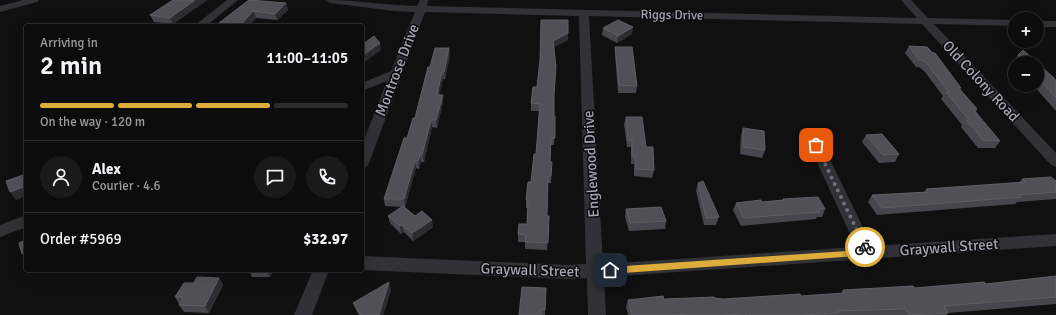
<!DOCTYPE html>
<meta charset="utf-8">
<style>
body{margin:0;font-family:Signika,sans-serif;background:#1a1a1b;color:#f1f3f6;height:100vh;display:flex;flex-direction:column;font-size:15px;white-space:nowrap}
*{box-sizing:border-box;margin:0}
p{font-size:13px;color:#9a9b9d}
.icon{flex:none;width:22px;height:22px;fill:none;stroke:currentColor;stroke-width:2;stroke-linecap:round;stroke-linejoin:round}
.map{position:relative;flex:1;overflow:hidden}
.side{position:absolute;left:24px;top:24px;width:340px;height:248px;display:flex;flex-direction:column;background:#0c0c0d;border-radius:4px;box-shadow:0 4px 16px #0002,0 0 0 1px #2c2c2e}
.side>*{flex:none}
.fabs{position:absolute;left:1008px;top:12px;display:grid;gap:8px}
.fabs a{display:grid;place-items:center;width:36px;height:36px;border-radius:50%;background:#0c0c0d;box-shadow:0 4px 16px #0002,0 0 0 1px #2c2c2e;font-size:20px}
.pin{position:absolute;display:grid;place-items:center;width:34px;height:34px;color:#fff;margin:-17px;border-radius:8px;box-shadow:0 2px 6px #0006}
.courier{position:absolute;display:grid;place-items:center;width:40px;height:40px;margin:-20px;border:3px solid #deac3b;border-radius:50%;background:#fff;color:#222;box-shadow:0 1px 5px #0007}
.overview em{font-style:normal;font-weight:600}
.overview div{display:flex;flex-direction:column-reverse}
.overview{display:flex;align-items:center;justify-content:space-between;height:68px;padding:0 16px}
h1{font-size:26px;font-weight:600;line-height:30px}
.bar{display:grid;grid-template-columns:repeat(4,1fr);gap:6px 4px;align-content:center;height:48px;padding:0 16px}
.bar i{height:5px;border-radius:3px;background:#2c2c2e}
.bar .current{background:#deac3b}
.bar p{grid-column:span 4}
.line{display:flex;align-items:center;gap:10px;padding:0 16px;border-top:1px solid #2c2c2e}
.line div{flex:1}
.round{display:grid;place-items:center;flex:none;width:42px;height:42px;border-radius:21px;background:#1a1a1b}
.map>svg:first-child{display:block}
</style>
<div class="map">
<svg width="1056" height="315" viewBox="0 0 1056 315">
<rect width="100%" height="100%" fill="#101011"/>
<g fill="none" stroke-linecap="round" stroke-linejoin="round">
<g fill="#313235" fill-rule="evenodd">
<path d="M23 0H39L37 2 0 12V6Z"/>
<path d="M227 0H238L206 26H194Z"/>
<path d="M325 0C356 0 386 5 417 6L420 0H428L427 6 917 18 901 0H911L928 18 1015 20V26L934 24 1056 153V167L1051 165 922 24 589 16 603 264 856 247 809 145 811 142 816 141 821 142 823 145 872 246 1056 234V246L604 277 606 315H588L587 278 569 279 362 270V256L569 265 586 264 579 16 425 12 369 163 367 166 362 168V145L387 81 362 91V83L391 71 415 12 394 11 330 3Z"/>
<rect x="1037" y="21" width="19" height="6"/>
<path d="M26 215V227L0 237V225Z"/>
<path d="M313 270H329L312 315H294Z"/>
</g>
</g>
<g fill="#46474c">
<path d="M173 0H207L173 24 154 22 150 15Z"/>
<path d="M249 0 286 3 288 10 277 20 256 18 248 26H215Z"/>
<path d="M541 20 568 40 554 47V116H555L554 145H551L550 162H552L551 183H548L547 216H549L547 250 525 249V242H518V234L527 224 528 208H526V200L531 182 536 154 539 111H531V103L537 87 540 60Z"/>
<path d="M603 28 632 34 617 43 602 35Z"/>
<path d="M909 46 961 88 960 90 977 109 976 112 1000 141 995 148H978L961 127 962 125 941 99 943 96 925 72 919 67H916L905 53Z"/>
<path d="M615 47 637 86 636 93H618L615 54Z"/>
<path d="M1023 50 1054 78 1056 81V111L1033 85H1037V63H1015V69L1012 65 1018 55Z"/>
<path d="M450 55 445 79H443L439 95 443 102 437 128 432 127 424 162H421L419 169 416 168 405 207H404L415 216 433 227 413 241 404 232 401 234 390 223 388 216 403 207 385 206 384 199 415 118 430 67Z"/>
<path d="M626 117 646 147 654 170 652 178 634 176V164H631V147H627L624 124Z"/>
<path d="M743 128 765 150 762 158 740 154 741 135Z"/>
<path d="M866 135 899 154 895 162 879 163 862 142Z"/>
<path d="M1022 179 1056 192V199L1017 202 1015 204 877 215 868 202 872 195 924 192 926 189 1019 183Z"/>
<path d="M698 183 719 217 716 225H704L696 191Z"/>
<path d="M783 199 825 209 822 217H817L816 219 741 226 733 210 736 203 762 202 782 200Z"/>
<path d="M626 209 666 221 665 229 629 231 625 217Z"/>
<path d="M249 270H273L270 277H252Z"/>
<path d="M1056 276V304L948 313 946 315H628L626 307 628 300 715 298 723 299 801 296 841 293 843 290 915 288 986 284Z"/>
<path d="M219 278 223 285 209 313 184 312 179 305V304L175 297 194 283Z"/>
<path d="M546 288 545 315H519Z"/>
<path d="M391 290 383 315H359L356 310 353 303Z"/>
</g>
<g fill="#2c2d30">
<path d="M195 0H207L173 24 170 18Z"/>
<path d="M286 3 288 10 277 20 275 14Z"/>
<path d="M253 11 256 18 248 26H240Z"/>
<path d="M633 27 632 34 617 43 618 36Z"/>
<path d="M568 33V40L553 48V41Z"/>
<path d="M380 43 381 50 362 64V56Z"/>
<path d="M449 48 450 55 445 79 444 72Z"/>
<path d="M442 72 443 79 438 102 437 95Z"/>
<path d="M443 95V102L437 128 436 120Z"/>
<path d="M431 120 432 127 424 162 422 155Z"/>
<path d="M420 155 421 162 419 169 418 161Z"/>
<path d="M415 161 416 168 405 207 404 199Z"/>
<path d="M26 184V196L16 200 10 192Z"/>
<path d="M432 220 433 227 413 241 412 233Z"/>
<path d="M402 225 404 232 401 234 400 226Z"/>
<path d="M26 252V259L22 254Z"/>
<path d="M266 270H273L270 277Z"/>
<path d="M219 278 223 285 209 313 205 306Z"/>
<path d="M389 282 391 290 383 315H379Z"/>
</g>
<g fill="#505156" stroke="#5d5f64">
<path d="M173 0H195L170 18 150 15Z"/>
<path d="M249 0 286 3 275 14 253 11 240 26H215Z"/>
<path d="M541 20H568V33L553 41 556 66 554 95V116H555V138H551L550 162H552L551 176H548L547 216H549L548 243 525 242 526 235 518 234 519 224H527L528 200H526L528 182H531L534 154H536L540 104 531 103 533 87H537L540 60Z"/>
<path d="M618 20 633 27 618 36 603 28Z"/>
<path d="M374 36 380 43 362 56V45Z"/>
<path d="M909 46 927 47 933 53H935L961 88 958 87 977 109H973L1000 141 983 140 966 120H969L946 92H949L928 65 923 60H919Z"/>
<path d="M615 47H632L637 86 619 85Z"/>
<path d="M435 48H449L444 72H442L437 95H443L436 120H431L422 155H420L418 161H415L404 199H384L404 138H407L413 118H415L428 67H430Z"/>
<path d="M1023 50 1054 78 1056 81V98L1037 77V63H1021L1016 58H1021L1018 55Z"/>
<path d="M626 117H642L646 147H653L654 170 636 169 635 156H632V140H628Z"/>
<path d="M743 128 764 131 765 150 743 147Z"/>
<path d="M882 134 899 154 883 155 866 135Z"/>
<path d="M26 174V184L22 185 23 187 10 192 6 181Z"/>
<path d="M1051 177 1056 181V192L1018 195 1021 197 882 208 872 195 929 192 926 189 1026 182 1022 179Z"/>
<path d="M703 181 719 217 706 218 698 183Z"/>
<path d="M818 197 825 209H818L820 212 744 218 736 203 761 200 762 202 784 200 783 199Z"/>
<path d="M403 206 415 216 422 211 432 220 412 233 402 225 400 226 388 216Z"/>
<path d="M661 207 666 221 630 223 626 209Z"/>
<path d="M26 240V252L22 254 19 243Z"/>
<path d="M1056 276V297L944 306 948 313 909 315 905 309 837 311 838 313 804 315H746L745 314 722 315H688V314L674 315H632L628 300 663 296 664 299 714 297 715 298 723 299 800 294 801 296 845 293 843 290 913 286 915 288 984 282 986 284Z"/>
<path d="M197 277 219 278 205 306 179 305 183 297H175L184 283H194Z"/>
<path d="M389 282 379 315H361L353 303Z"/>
<path d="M522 287 546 288 545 310H541V315H519Z"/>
</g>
<path fill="#deac3b" d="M865 244 867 245 871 253 870 255 610 274 606 270 610 267 862 250 861 247Z"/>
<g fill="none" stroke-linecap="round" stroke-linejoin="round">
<path stroke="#6f7278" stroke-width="4" stroke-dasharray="0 7.2" d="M816 145 865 247"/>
</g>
<g text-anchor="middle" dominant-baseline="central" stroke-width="3" stroke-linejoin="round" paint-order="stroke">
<g font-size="13" fill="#a2a6b0" stroke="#0b0b0c">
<text transform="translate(672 15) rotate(1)">Riggs Drive</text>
</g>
<g font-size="15" fill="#a2a6b0" stroke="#0b0b0c">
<text transform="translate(397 70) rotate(-69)">Montrose Drive</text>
<text transform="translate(981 81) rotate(47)">Old Colony Road</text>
<text transform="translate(591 164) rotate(-93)">Englewood Drive</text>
<text transform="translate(949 247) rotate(-4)">Graywall Street</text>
<text transform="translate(530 270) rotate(2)">Graywall Street</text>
</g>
</g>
</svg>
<div class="fabs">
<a>+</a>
<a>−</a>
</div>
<div class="pin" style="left:816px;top:145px;background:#ea580c"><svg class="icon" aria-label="bag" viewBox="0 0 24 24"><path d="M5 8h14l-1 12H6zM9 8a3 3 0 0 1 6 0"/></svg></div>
<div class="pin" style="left:610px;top:270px;background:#1f2937"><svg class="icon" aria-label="home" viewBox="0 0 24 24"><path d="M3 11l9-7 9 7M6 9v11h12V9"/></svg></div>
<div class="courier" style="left:865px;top:247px"><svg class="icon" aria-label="bike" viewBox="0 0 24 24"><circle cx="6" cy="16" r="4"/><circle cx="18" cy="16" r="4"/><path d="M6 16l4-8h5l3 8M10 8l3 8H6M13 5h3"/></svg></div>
<section class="side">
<div class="overview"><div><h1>2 min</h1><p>Arriving in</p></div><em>11:00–11:05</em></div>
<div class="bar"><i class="current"></i><i class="current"></i><i class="current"></i><i></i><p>On the way · 120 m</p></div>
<div class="line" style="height:72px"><a class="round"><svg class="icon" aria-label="person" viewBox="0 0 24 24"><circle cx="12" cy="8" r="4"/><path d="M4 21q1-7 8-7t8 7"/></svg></a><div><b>Alex</b><p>Courier · 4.6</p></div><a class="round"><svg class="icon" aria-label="chat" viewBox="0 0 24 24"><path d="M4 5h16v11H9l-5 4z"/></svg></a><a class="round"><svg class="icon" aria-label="phone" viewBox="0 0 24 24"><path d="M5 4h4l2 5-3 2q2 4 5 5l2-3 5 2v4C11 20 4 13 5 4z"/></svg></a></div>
<div class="line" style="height:52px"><div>Order #5969</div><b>$32.97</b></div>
</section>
</div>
